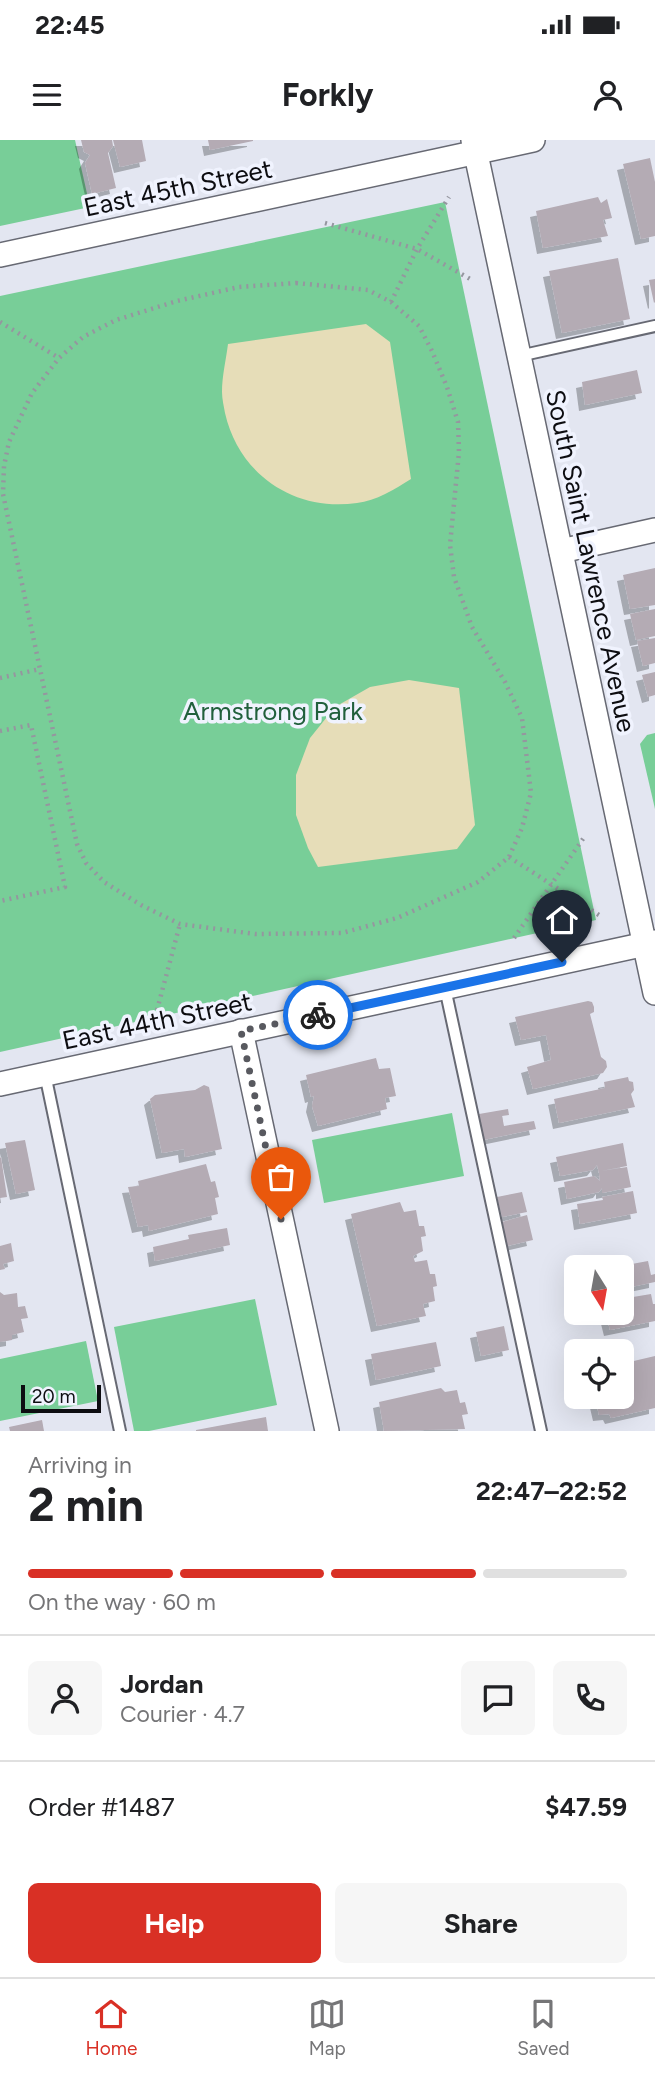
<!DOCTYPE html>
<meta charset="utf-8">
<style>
body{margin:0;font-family:Figtree,sans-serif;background:#f6f6f6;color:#202124;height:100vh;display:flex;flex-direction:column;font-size:26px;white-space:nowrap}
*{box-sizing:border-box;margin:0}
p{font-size:23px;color:#757577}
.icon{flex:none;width:38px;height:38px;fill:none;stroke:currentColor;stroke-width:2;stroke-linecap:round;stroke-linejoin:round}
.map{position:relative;height:1291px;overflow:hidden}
.drawer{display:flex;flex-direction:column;background:#fff;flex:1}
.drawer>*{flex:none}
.needle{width:46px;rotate:169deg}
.tools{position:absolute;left:564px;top:1115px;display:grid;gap:14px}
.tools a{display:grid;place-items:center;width:70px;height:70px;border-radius:10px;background:#fff;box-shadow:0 7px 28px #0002;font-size:35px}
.scale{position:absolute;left:21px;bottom:18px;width:80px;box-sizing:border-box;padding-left:7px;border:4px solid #0d0d11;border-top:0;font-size:19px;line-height:24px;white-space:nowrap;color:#0d0d11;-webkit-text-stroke:5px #f0f3fe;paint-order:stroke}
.pin{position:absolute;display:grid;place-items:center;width:60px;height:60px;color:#fff;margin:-72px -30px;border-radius:50% 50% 50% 0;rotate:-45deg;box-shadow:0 0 7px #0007}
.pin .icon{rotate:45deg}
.courier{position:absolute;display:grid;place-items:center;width:70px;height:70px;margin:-35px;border:5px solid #1a73e8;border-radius:50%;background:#fff;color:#222;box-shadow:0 2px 9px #0007}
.head em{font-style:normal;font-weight:700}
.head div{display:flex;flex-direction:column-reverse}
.head{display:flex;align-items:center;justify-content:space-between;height:119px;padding:0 28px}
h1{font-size:46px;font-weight:700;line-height:52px}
.bar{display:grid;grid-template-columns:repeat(4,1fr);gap:10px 7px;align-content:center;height:84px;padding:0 28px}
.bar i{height:9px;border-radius:5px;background:#e0e0e0}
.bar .active{background:#d93025}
.bar p{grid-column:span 4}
.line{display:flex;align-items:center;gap:18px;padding:0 28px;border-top:2px solid #e0e0e0}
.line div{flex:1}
.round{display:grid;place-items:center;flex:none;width:74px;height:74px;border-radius:10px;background:#f6f6f6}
.action{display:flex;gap:14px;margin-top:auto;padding:14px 28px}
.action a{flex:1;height:80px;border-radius:10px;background:#d93025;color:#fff;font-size:28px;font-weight:700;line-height:80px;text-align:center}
.action a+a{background:#f6f6f6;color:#202124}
.status{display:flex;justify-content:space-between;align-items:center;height:49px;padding:0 35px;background:#fff;direction:ltr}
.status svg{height:19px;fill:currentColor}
header{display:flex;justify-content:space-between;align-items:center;height:91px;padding:0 28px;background:#fff;font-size:32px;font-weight:700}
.tabs{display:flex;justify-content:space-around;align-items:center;height:98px;border-top:2px solid #e0e0e0;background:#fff;font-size:19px;color:#757577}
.tabs a{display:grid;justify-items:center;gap:4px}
.tabs .active{color:#d93025}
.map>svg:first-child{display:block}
</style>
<div class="status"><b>22:45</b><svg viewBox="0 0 49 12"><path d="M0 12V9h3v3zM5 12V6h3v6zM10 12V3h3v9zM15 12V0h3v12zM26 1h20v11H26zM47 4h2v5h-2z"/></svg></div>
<header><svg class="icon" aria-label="menu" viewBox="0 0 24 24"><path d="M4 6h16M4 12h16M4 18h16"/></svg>Forkly<svg class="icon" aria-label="person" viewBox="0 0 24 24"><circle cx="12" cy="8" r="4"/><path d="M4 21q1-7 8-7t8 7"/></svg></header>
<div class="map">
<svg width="655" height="1291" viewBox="0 0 655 1291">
<defs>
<filter id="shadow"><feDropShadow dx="-6" dy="6" stdDeviation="0" flood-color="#0004"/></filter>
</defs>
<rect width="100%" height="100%" fill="#e3e6f1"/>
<g fill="#78ce98">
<path d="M0 0H75L90 67 0 86Z"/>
<path d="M445 62 596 780 0 912V156Z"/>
<path d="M655 593V669L640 604 647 595Z"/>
<path d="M452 973 464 1036 324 1063 312 1000Z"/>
<path d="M255 1159 277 1265 149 1291H134L114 1187Z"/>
<path d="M86 1201 98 1261 0 1281V1219Z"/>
</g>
<g fill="#e6ddb8">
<path d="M366 184 390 202 411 339C395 349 376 361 357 363 295 372 239 335 225 273 224 267 222 259 222 252 222 236 226 220 228 204Z"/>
<path d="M409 540 459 548 475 685 457 709 318 727 308 708 296 675V635L310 598 335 567 370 547Z"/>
</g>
<g fill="#b4abb4" filter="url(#shadow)">
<path d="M81 0H112L113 6 108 13 116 48 92 54 85 23 90 15 84 12Z"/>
<path d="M113 0H142L146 21 120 27Z"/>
<path d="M208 0H253V1L210 10Z"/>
<path d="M650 18 655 42V96L641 99 623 24Z"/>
<path d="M598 57 601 63 607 59 612 78 603 80 608 96 543 108 536 71Z"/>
<path d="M618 118 630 179 562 193 549 131Z"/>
<path d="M655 139V162L654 163 649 140Z"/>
<path d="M637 230 642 253 585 265 582 242Z"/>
<path d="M655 428V465L630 469 623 435Z"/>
<path d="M655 469V496L636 500 630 474Z"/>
<path d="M655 498V523L643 526 637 501Z"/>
<path d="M655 532V555L648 557 642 535Z"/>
<path d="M588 861 592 862 594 867V872L590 874 601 917 606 921 607 927 603 933 533 949 527 927 551 920 546 895 521 900 515 877Z"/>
<path d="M376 918 379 929 390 928 396 956 385 958 387 969 318 986 312 966 314 956 311 957 306 935Z"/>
<path d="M628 937 629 941 633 942 634 950 631 954 635 967 559 983 554 959 605 948 604 942Z"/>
<path d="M204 945 209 947 222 1009 185 1017 184 1009 162 1013 150 959 155 955 195 950Z"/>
<path d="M508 969 509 975 502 976 504 986 534 981 536 989 483 1000 479 974Z"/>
<path d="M25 1000 35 1050 16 1054 5 1003Z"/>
<path d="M623 1003 627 1026 601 1031 627 1027 631 1047 602 1053V1048L599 1052 567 1059 564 1042 594 1036 600 1041 599 1033 597 1025 593 1030 560 1036 556 1017Z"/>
<path d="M1 1017 7 1057 0 1058V1018Z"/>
<path d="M206 1024 211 1042 215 1041 219 1057 215 1058 218 1074 149 1091 148 1085 138 1087 128 1047 139 1046 138 1041Z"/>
<path d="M633 1051 637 1073 580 1084 577 1064 603 1060 602 1057Z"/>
<path d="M522 1052 527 1072 502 1077 497 1057Z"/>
<path d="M400 1062 404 1072 416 1070 419 1086H424L426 1096 421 1097 423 1111 413 1116 415 1122 427 1120 430 1134H435L437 1146 433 1147 435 1161 423 1164 426 1176 377 1186 351 1074Z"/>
<path d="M527 1075 533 1100 507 1106 502 1082Z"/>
<path d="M227 1088 230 1105 155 1121 153 1107 189 1099 188 1095Z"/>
<path d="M11 1103 14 1121 3 1124 5 1129 0 1130V1106Z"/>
<path d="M648 1121 651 1135 655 1134V1142L621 1149V1126Z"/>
<path d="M0 1152 4 1155 17 1153 18 1167 25 1166 28 1178 21 1179 24 1192 12 1195V1200L0 1202Z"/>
<path d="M651 1154 653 1164H655V1181L610 1190 606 1174 596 1176 595 1172H621V1159Z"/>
<path d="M504 1186 509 1210 481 1216 476 1192Z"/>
<path d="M436 1202 441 1226 376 1240 371 1214Z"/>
<path d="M655 1216V1268L611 1278 609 1274 599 1275 596 1262 591 1263 589 1256H621V1224Z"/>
<path d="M441 1248 445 1252 457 1250 460 1263 465 1262 468 1274 462 1275 465 1289 384 1291 379 1262Z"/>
<path d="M266 1277 268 1291H196V1290Z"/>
<path d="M42 1280 44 1291H10L9 1287Z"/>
</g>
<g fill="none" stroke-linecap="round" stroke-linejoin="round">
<defs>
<g id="lane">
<path d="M519 216 655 186"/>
<path d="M445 848 541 1291"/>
<path d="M45 934 120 1291"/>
</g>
<g id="street">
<path d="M473 0 655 853"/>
<path d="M0 115 533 0"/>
<path d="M561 411 655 390"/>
<path d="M241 891 327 1291"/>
<path d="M0 944 655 802"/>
</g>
</defs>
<use href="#lane" stroke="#676973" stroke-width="14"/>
<use href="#street" stroke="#676973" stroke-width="26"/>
<g stroke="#95969f" stroke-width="4.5" stroke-dasharray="2 5" stroke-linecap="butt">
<path d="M325 83 417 109 472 140"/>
<path d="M296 143 368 150 391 162 419 186 432 211 447 247 458 282 459 312 450 405 454 437 472 487 505 542 522 578 531 653 522 688 509 717 478 742 397 778 342 793 255 794 180 784 141 765 104 742 86 723 77 704 3 354 4 326 9 302 32 253 59 218 83 197 116 180 177 161 239 147Z"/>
<path d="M391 162 417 109 449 57"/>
<path d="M0 182 59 218"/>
<path d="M0 538 40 529"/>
<path d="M0 591 31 585 65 747 0 761"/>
<path d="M509 717 602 777"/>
<path d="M514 798 585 696"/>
<path d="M157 870 180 784"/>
</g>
<use href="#lane" stroke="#fff" stroke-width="10"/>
<use href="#street" stroke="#fff" stroke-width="23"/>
</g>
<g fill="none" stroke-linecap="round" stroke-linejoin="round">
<path stroke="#58595f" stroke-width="7" stroke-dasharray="0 12.6" d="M281 1079 241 891 318 875"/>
<path stroke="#1a73e8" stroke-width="9" d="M318 875 562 822"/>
</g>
<g text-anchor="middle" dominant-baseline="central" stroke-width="7" stroke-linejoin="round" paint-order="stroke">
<g font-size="26" fill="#0d0d11" stroke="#f0f3fe">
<text transform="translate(178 48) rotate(-12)">East 45th Street</text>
<text transform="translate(591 421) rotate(78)">South Saint Lawrence Avenue</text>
<text transform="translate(157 881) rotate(-12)">East 44th Street</text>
</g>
<g font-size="26" fill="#21603c" stroke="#f0f3fe">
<text x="273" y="571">Armstrong Park</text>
</g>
</g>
</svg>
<div class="tools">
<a><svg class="needle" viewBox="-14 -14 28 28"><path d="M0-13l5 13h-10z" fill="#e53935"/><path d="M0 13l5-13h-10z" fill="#757577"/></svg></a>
<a><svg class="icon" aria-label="locate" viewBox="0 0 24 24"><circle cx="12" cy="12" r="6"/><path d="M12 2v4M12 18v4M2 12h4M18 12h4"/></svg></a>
</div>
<div class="scale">20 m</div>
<div class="pin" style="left:281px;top:1079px;background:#ea580c"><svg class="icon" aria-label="bag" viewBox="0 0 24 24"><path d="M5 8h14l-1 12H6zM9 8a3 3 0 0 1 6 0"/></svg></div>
<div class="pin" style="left:562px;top:822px;background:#1f2937"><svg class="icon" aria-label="home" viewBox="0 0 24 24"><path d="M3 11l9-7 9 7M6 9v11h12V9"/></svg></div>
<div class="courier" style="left:318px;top:875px"><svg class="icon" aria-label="bike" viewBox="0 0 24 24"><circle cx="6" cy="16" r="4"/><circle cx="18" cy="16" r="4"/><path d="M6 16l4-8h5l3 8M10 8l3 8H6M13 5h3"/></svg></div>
</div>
<section class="drawer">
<div class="head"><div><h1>2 min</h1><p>Arriving in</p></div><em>22:47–22:52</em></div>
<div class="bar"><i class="active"></i><i class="active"></i><i class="active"></i><i></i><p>On the way · 60 m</p></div>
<div class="line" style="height:126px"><a class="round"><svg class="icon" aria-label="person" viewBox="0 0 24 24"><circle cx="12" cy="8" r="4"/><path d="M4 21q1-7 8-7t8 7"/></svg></a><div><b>Jordan</b><p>Courier · 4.7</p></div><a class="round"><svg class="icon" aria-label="chat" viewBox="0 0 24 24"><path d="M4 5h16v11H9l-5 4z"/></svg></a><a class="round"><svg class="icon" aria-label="phone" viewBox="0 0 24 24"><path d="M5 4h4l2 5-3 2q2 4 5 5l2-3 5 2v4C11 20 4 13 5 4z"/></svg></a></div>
<div class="line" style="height:91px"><div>Order #1487</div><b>$47.59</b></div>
<div class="action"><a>Help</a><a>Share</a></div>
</section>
<nav class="tabs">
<a class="active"><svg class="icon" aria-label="home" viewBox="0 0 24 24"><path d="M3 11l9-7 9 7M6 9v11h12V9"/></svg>Home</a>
<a><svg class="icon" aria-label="map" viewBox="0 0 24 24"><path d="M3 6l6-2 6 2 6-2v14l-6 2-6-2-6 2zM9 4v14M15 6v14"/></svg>Map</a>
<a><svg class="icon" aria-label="saved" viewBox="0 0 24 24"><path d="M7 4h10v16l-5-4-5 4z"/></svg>Saved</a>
</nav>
